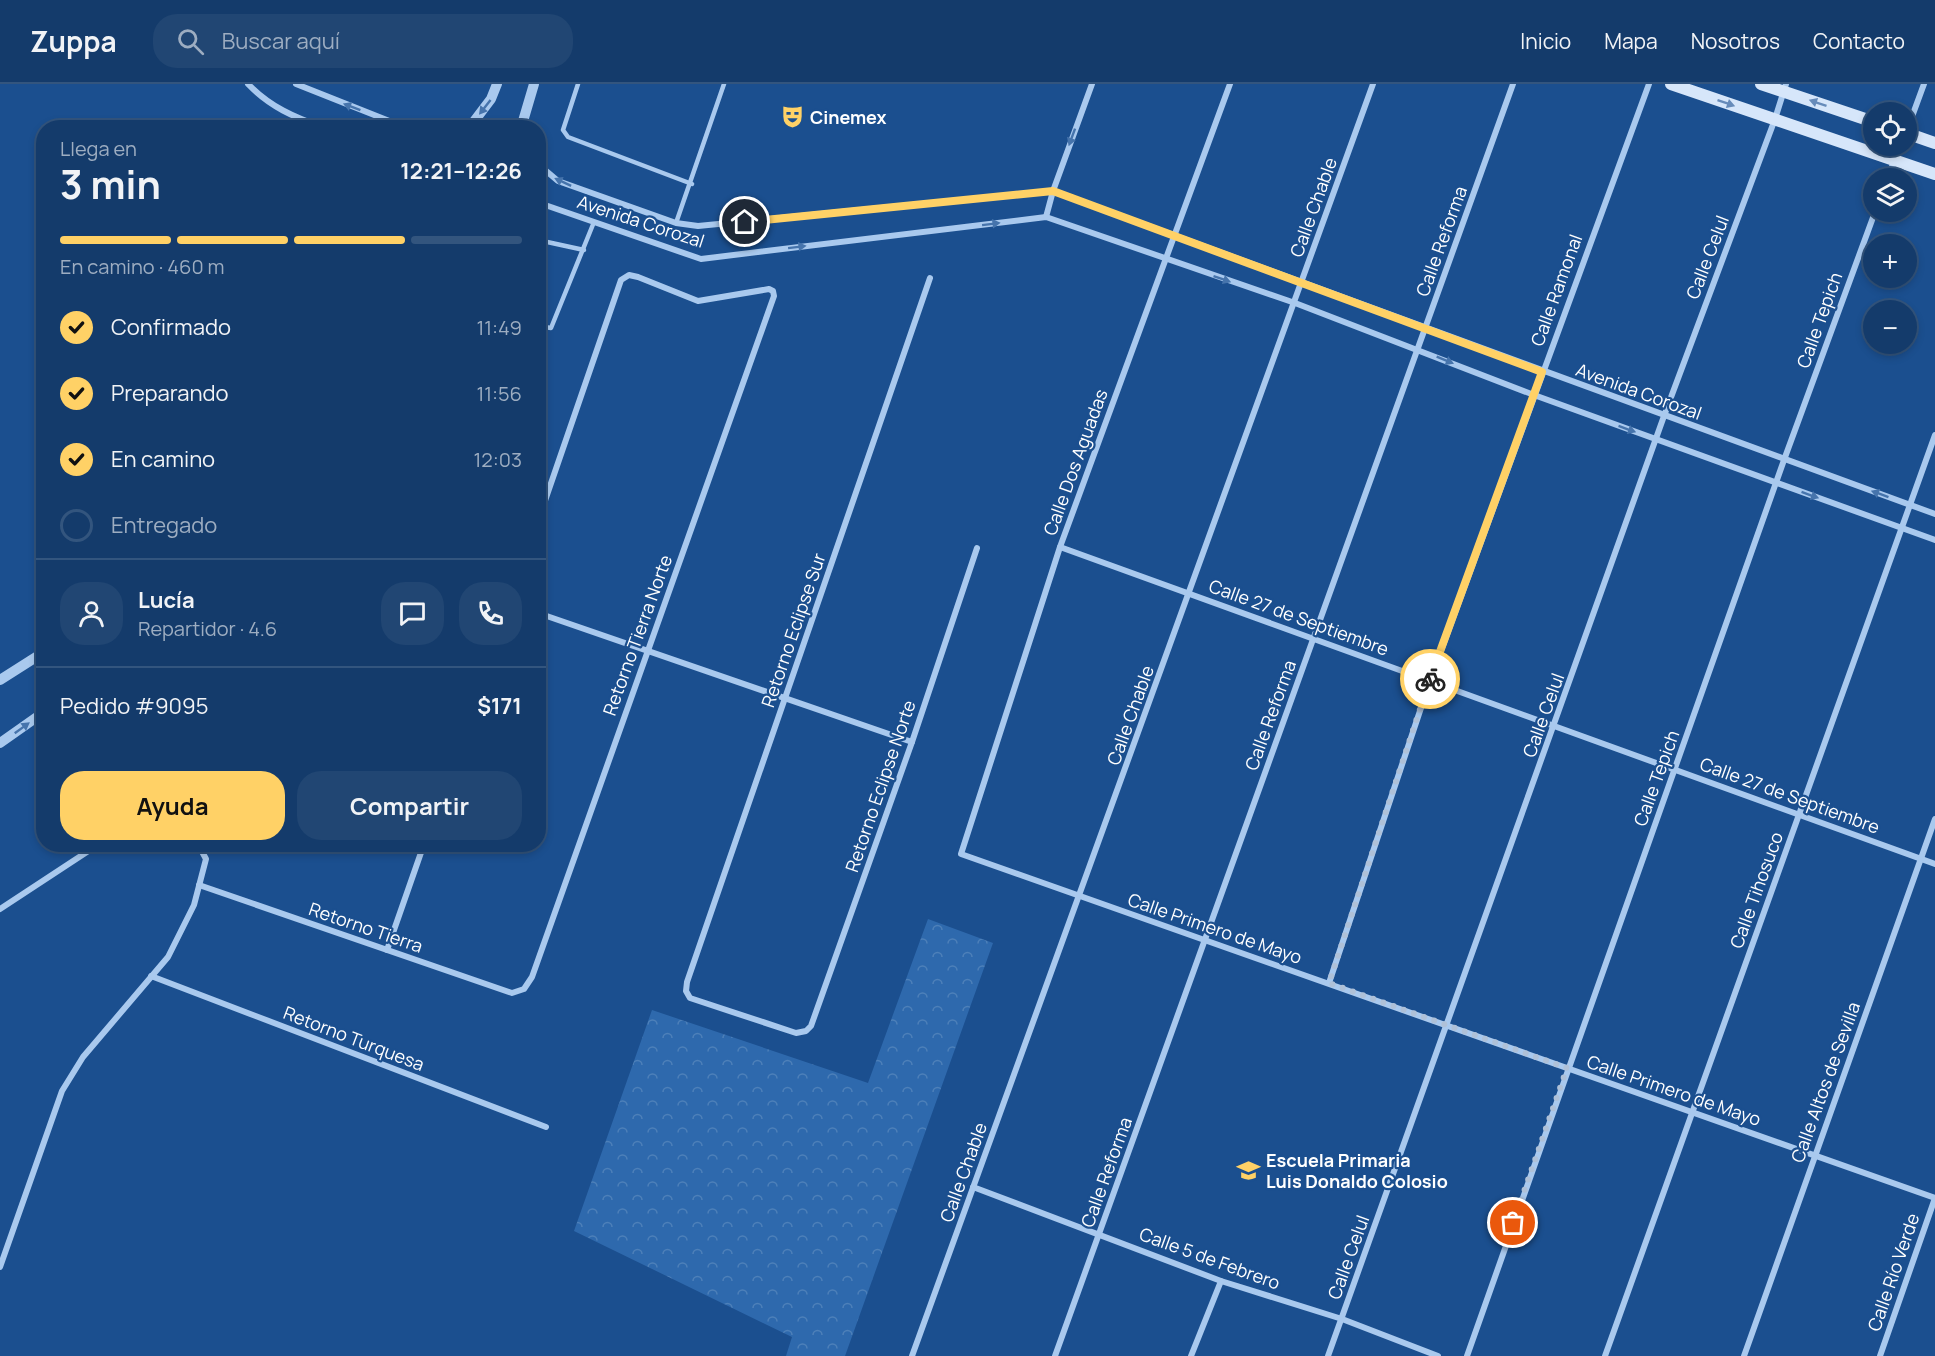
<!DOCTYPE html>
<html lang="es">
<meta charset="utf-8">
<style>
body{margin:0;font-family:Manrope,sans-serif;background:#214673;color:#f1f3f6;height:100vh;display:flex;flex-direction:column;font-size:22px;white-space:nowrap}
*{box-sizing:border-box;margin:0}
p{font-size:20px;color:#9dadc1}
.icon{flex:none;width:33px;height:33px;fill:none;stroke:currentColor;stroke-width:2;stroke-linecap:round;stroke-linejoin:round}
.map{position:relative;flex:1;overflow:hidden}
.panel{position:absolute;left:36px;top:36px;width:510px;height:732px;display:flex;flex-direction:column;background:#143b6b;border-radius:24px;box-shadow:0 3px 9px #0003,0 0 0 2px #33557e}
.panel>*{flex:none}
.buttons{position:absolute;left:1863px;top:18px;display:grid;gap:12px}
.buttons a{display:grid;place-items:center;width:54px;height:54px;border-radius:50%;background:#143b6b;box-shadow:0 3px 9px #0003,0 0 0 2px #33557e;font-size:30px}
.pin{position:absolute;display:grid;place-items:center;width:51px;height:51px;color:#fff;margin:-26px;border:3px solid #fff;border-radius:50%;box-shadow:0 2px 6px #0007}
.courier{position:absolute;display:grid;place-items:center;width:60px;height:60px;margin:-30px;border:4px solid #ffd166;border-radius:50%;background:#fff;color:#222;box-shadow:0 2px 8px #0007}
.summary em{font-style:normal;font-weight:700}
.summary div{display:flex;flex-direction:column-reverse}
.summary{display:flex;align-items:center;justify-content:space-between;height:102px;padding:0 24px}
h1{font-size:39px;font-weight:700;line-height:45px}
.bar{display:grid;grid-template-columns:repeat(4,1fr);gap:9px 6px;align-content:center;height:72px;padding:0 24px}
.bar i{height:8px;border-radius:4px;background:#33557e}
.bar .active{background:#ffd166}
.bar p{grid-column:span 4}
.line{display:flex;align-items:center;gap:15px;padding:0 24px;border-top:2px solid #33557e}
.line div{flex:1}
.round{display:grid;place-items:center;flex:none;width:63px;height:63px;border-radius:24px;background:#214673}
ol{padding:0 24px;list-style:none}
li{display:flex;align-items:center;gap:18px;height:66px}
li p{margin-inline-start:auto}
li .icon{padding:6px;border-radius:50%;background:#ffd166;color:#111;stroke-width:4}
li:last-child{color:#9dadc1}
li i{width:33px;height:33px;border:3px solid #33557e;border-radius:50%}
.action{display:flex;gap:12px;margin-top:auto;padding:12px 24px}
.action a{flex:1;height:69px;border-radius:24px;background:#ffd166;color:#111;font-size:24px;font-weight:700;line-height:69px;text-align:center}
.action a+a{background:#214673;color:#f1f3f6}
header{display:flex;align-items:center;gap:36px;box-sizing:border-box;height:84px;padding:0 30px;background:#143b6b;border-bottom:2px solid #33557e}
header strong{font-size:28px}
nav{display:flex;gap:33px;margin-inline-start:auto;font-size:21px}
.search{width:420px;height:54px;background:#214673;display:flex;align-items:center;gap:15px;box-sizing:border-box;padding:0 21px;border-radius:24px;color:#9dadc1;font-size:22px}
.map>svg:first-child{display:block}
</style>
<header>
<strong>Zuppa</strong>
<div class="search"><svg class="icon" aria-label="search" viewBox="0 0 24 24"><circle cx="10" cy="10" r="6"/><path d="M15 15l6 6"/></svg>Buscar aquí</div>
<nav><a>Inicio</a><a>Mapa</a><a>Nosotros</a><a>Contacto</a></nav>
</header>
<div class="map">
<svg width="1935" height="1272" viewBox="0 0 1935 1272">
<defs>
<pattern id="forest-crowns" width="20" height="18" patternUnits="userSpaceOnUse" patternTransform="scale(1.5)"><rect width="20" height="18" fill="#2e69ad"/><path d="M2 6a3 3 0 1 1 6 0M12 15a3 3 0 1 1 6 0" fill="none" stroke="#4d80b9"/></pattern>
</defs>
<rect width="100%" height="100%" fill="#1b4f8f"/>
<path fill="url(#forest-crowns)" d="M928 835 993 859 845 1272H786L792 1253 574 1147 652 926 868 999Z"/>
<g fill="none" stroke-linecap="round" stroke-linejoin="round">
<g stroke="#a9c9ee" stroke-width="4.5">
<path d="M578 0 563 46 568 53 692 100"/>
<path d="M676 139 724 0"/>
<path d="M538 156 584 166"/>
<path d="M538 242 551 244 594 138"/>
</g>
<g stroke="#a9c9ee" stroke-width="6">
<path d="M248 0C270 23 294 33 324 44"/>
<path d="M296 0 407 44"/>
<path d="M1230 0 1060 463 961 770 1935 1114"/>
<path d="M1906 49 1924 0"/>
<path d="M538 80 558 97 676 139 698 142 1053 107 1935 430"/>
<path d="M1887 94 1901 62"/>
<path d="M538 122H548L701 175 1046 133 1295 219 1534 311 1935 456"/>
<path d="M1046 133 1053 107 1092 0"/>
<path d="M930 194 687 898 686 907 690 914 796 949 806 947 811 942 912 658 977 464"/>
<path d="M1060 463 1935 780"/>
<path d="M538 529 912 658"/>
<path d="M199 801 512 909 524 905 532 893 774 212 773 207 769 205 698 217 638 193 629 191 621 196 538 437"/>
<path d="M0 825 99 760"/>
<path d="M387 866 424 760"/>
<path d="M151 892 546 1043"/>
<path d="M1329 899 1430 597 1649 0"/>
<path d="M973 1103 1221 1197 1342 1235 1438 1272"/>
<path d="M0 1183 62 1007 83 973 168 873 194 821 206 775 198 760"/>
<path d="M912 1272 1373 0"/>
<path d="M1055 1272 1513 0"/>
<path d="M1191 1272 1221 1197"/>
<path d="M1328 1272 1664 332 1775 35 1786 0"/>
<path d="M1467 1272 1784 376 1875 128"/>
<path d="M1605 1272 1935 351"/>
<path d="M1744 1272 1935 735"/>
<path d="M1880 1272 1935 1114"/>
</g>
<g stroke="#a9c9ee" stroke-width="10">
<path d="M469 44 491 15 497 0"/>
<path d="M491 44H492"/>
<path d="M521 44 534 0"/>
<path d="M0 596 44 568"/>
<path d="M0 659 44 628"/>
</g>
<g stroke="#d6e6fa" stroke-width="12">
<path d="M1671 0 1935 90"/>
<path d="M1761 0 1874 38"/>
<path d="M1906 49 1935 59"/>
</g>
</g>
<defs><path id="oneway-solid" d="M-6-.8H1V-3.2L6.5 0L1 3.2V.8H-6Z" transform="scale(1.5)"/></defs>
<g fill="#668bba">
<use href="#oneway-solid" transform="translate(1726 19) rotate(19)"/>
<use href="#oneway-solid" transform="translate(1818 19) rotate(-161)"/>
</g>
<g fill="#4674ac">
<use href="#oneway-solid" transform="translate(352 23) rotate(-159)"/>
<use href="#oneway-solid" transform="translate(485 23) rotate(128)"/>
<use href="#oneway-solid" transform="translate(1072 53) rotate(110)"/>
<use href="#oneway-solid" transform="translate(563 98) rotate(-155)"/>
<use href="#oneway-solid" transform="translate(991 140) rotate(-7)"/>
<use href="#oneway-solid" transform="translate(797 163) rotate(-7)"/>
<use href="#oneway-solid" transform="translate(1222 195) rotate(19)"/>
<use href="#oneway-solid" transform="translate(1445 276) rotate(22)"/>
<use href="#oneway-solid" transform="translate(1627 345) rotate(20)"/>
<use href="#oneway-solid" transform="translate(1880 410) rotate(-160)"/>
<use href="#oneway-solid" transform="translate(1810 411) rotate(20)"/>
<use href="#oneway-solid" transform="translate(22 644) rotate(-36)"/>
</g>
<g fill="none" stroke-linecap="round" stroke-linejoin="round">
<path stroke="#afc1d8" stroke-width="6" stroke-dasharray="0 10.8" d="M1430 595 1329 899 1567 984 1513 1139"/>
<path stroke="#ffd166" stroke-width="8" d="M745 138 1053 107 1542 288 1430 595"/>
</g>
<defs>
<symbol id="theatre-bare" viewBox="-9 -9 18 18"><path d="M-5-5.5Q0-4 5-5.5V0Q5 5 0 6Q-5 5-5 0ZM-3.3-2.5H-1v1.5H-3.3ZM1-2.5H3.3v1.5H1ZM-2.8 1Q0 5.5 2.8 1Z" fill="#ffd166" stroke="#1b4f8f" stroke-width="2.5" paint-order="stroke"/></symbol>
<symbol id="school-bare" viewBox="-9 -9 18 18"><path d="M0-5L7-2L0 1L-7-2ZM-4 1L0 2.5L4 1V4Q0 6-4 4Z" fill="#ffd166" stroke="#1b4f8f" stroke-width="2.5" paint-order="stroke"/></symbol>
</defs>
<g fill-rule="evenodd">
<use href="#theatre-bare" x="776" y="16" width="33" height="33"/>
<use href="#school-bare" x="1232" y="1070" width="33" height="33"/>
</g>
<g text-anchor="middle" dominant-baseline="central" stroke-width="4.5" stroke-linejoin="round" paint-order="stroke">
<g font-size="18" font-weight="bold" fill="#fff" stroke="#1b4f8f" text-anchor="start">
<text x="810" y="33">Cinemex</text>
<text x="1266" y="1076">Escuela Primaria<tspan x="1266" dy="21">Luis Donaldo Colosio</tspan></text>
</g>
<g font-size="18" fill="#fff" stroke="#1b4f8f">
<text transform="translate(1313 123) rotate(-70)">Calle Chable</text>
<text transform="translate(641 137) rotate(18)">Avenida Corozal</text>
<text transform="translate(1441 157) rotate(-70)">Calle Reforma</text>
<text transform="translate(1707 173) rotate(-69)">Calle Celul</text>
<text transform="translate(1556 206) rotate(-70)">Calle Ramonal</text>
<text transform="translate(1819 236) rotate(-70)">Calle Tepich</text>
<text transform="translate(1639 307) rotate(20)">Avenida Corozal</text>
<text transform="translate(1075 378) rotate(-70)">Calle Dos Aguadas</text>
<text transform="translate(1299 533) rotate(20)">Calle 27 de Septiembre</text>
<text transform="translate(793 546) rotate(-71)">Retorno Eclipse Sur</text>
<text transform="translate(637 551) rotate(-70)">Retorno Tierra Norte</text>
<text transform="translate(1130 631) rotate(-70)">Calle Chable</text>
<text transform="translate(1270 631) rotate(-70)">Calle Reforma</text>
<text transform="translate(1543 631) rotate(-70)">Calle Celul</text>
<text transform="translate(1656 694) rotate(-70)">Calle Tepich</text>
<text transform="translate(880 702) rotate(-71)">Retorno Eclipse Norte</text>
<text transform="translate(1790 711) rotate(20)">Calle 27 de Septiembre</text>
<text transform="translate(1756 806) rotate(-70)">Calle Tihosuco</text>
<text transform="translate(366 843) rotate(19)">Retorno Tierra</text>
<text transform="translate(1215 844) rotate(19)">Calle Primero de Mayo</text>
<text transform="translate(354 954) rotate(21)">Retorno Turquesa</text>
<text transform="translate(1825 998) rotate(-70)">Calle Altos de Sevilla</text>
<text transform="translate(1674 1006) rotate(19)">Calle Primero de Mayo</text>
<text transform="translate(963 1088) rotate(-70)">Calle Chable</text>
<text transform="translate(1106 1088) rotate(-70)">Calle Reforma</text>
<text transform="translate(1348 1173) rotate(-70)">Calle Celul</text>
<text transform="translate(1210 1174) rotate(20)">Calle 5 de Febrero</text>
<text transform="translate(1893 1188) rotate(-71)">Calle Río Verde</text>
</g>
</g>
</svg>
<div class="buttons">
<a><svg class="icon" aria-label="locate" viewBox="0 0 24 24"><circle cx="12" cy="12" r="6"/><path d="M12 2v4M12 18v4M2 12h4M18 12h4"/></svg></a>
<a><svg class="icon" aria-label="layers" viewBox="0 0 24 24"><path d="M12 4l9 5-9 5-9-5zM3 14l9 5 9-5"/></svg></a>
<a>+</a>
<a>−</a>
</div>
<div class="pin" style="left:1513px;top:1139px;background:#ea580c"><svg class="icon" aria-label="bag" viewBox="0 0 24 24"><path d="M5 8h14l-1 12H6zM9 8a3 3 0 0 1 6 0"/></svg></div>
<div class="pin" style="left:745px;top:138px;background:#1f2937"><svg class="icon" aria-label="home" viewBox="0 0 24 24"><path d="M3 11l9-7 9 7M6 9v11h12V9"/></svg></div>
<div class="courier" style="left:1430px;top:595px"><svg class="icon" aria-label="bike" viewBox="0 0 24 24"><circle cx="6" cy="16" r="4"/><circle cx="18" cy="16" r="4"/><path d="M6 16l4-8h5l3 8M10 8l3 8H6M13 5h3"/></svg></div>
<section class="panel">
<div class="summary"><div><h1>3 min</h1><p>Llega en</p></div><em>12:21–12:26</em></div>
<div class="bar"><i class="active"></i><i class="active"></i><i class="active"></i><i></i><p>En camino · 460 m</p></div>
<ol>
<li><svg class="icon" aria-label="check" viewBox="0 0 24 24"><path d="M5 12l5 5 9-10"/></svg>Confirmado<p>11:49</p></li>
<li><svg class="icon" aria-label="check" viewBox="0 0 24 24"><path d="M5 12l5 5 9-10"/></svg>Preparando<p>11:56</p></li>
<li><svg class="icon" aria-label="check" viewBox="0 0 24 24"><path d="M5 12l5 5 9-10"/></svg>En camino<p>12:03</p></li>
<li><i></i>Entregado</li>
</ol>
<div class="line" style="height:108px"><a class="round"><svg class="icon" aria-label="person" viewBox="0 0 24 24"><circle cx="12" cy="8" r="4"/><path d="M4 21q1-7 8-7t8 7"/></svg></a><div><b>Lucía</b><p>Repartidor · 4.6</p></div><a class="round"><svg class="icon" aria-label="chat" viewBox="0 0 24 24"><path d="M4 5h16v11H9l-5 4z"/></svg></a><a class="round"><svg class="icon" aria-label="phone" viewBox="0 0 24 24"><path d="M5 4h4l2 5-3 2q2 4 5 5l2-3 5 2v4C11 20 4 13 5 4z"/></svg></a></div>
<div class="line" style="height:78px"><div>Pedido #9095</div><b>$171</b></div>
<div class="action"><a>Ayuda</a><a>Compartir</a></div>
</section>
</div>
